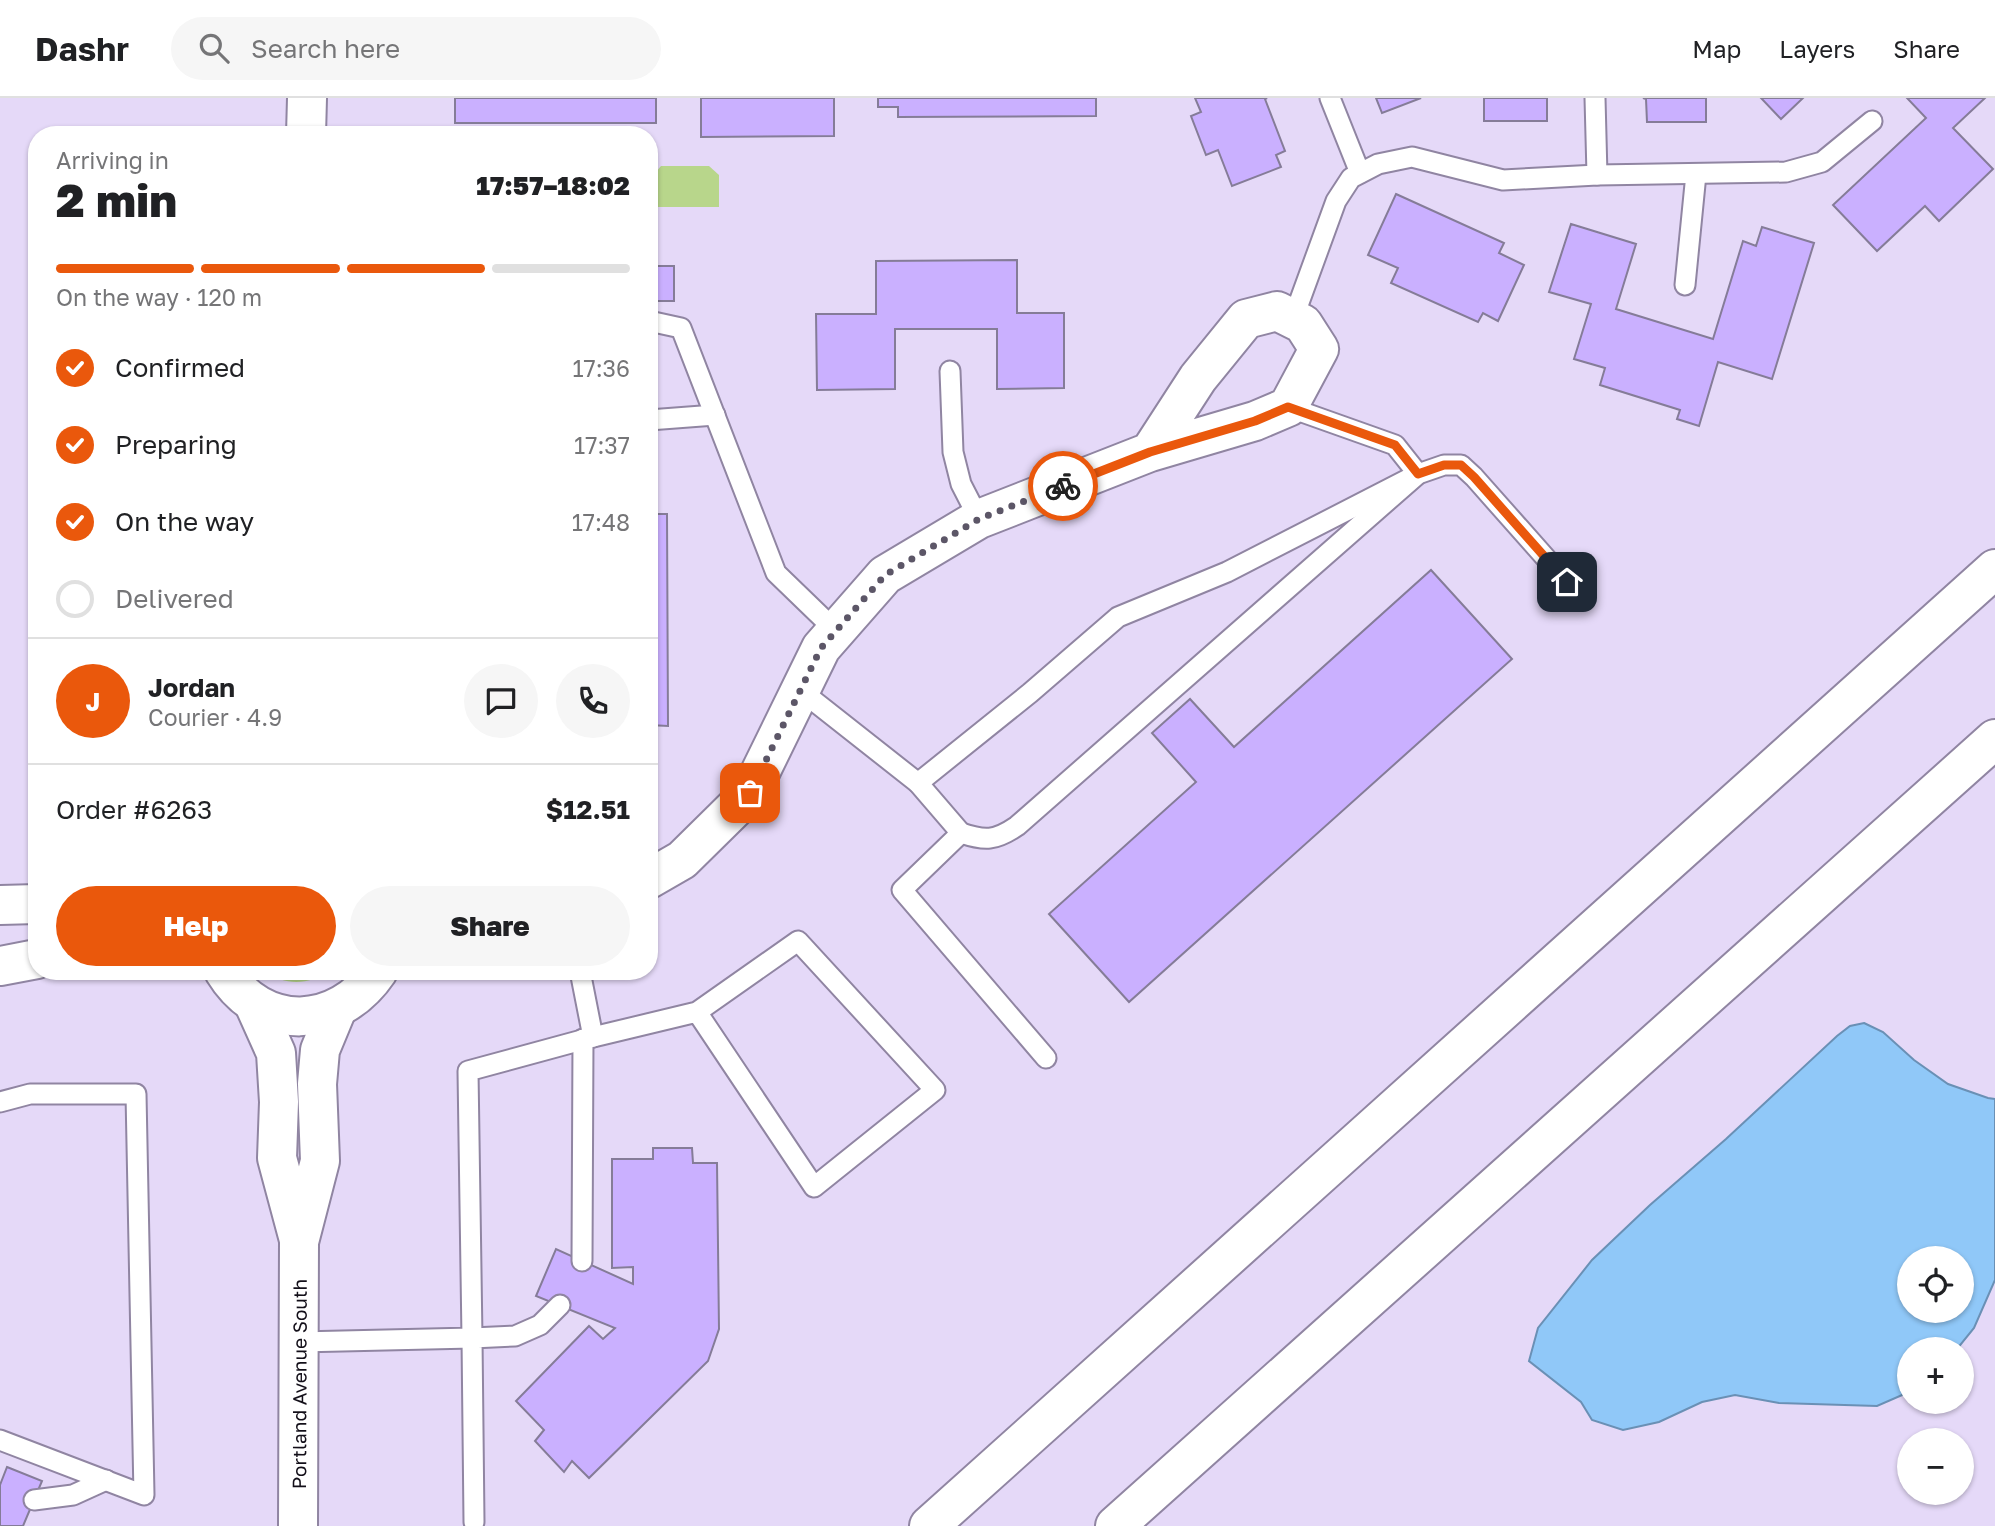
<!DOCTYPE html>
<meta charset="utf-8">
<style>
body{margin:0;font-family:"Golos Text",sans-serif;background:#f6f6f6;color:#202124;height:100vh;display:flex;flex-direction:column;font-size:26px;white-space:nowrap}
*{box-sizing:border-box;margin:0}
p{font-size:23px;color:#757577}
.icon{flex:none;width:38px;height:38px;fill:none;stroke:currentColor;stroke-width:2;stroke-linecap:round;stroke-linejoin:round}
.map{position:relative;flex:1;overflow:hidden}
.side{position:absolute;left:28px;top:28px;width:630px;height:854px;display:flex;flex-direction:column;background:#fff;border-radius:28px;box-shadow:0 2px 5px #0004}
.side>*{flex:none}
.controls{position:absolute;left:1897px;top:1148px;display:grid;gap:14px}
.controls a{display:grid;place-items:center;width:77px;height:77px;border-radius:50%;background:#fff;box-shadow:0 2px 5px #0004;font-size:35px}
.pin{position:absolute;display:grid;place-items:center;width:60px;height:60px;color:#fff;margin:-30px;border-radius:14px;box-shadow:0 4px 10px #0006}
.courier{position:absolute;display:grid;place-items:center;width:70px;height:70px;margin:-35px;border:5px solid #ea580c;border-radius:50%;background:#fff;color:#222;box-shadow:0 2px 9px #0007}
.overview em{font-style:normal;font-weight:800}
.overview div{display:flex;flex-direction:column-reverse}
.overview{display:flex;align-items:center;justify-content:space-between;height:119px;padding:0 28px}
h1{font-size:46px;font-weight:800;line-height:52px}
.bar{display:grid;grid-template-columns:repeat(4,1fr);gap:10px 7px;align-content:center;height:84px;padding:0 28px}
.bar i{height:9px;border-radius:5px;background:#e0e0e0}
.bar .selected{background:#ea580c}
.bar p{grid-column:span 4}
.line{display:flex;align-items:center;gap:18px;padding:0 28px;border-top:2px solid #e0e0e0}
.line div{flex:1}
.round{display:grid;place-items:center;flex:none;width:74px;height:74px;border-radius:37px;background:#f6f6f6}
ol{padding:0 28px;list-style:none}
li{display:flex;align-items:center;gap:21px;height:77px}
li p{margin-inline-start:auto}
li .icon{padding:7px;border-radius:50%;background:#ea580c;color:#fff;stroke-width:4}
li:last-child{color:#757577}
li i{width:38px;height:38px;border:4px solid #e0e0e0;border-radius:50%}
.action{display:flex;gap:14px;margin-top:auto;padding:14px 28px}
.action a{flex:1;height:80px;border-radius:42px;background:#ea580c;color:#fff;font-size:28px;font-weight:800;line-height:80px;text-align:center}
.action a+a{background:#f6f6f6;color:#202124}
header{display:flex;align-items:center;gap:42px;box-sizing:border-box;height:98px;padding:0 35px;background:#fff;border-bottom:2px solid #e0e0e0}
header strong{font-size:33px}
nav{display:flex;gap:38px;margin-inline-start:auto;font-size:24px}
.search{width:490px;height:63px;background:#f6f6f6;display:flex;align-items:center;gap:18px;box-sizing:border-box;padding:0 24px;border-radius:38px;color:#757577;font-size:26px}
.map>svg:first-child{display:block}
</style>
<header>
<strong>Dashr</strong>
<div class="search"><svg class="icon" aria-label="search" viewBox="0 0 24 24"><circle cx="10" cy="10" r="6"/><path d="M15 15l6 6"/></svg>Search here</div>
<nav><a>Map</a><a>Layers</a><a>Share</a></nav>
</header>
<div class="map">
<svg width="1995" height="1428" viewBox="0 0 1995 1428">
<rect width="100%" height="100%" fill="#e5d9f8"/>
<g fill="#b8d68b">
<path d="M661 68H709L719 77V109H651V80Z"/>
<path d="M263 873H332C308 886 288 889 263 873Z"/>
</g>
<path fill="#90c8f8" stroke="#6a90b5" stroke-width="2" fill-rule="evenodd" d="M1864 925 1883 934 1914 962 1948 986 1988 1000 1995 1001V1182L1974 1230 1957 1251H1909V1294L1877 1308 1779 1305 1735 1297 1702 1304 1659 1324 1623 1332 1592 1322 1581 1304 1529 1263 1538 1230 1592 1162 1650 1107 1726 1041 1837 938 1850 928ZM1909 1160H1962V1213H1909Z"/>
<g fill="#cab0ff" stroke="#857c98" stroke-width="2">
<rect x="455" y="0" width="201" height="25"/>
<path d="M701 0H834V38L701 39Z"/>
<path d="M878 0H1096V18L898 19V9H878Z"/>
<path d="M1195 0H1267L1265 1 1285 53 1276 57 1281 69 1232 88 1218 52 1206 57 1191 18 1201 14Z"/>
<path d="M1376 0H1421L1382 15Z"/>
<rect x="1484" y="0" width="63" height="23"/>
<path d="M1643 0H1706V24H1647L1646 1Z"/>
<path d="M1761 0H1803L1781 21Z"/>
<path d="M1907 0H1985L1953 30 1993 71 1939 123 1925 108 1877 153 1833 107 1926 20Z"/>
<path d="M1396 96 1504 145 1499 155 1524 167 1498 223 1483 215 1478 224 1391 185 1398 170 1368 157Z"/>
<path d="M1571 126 1636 146 1616 211 1713 241 1743 143 1756 148 1762 129 1814 145 1772 281 1718 264 1699 328 1677 321 1680 312 1600 287 1605 270 1574 261 1591 206 1549 194Z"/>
<path d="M1017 162V215H1064V290L997 291V231H895V291L817 292 816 216H876V163Z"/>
<rect x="649" y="168" width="25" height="35"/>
<path d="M649 416H667L668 628 649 627Z"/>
<path d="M1431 472 1512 561 1129 904 1049 816 1196 684 1152 635 1190 601 1234 649Z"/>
<path d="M653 1050H692L693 1065H717L719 1231 708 1263 589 1380 572 1363 564 1374 535 1343 544 1332 516 1303 589 1228 603 1241 615 1230 536 1198 556 1151 633 1186V1169L612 1170V1061H653Z"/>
<path d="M7 1369 42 1383 23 1428H0V1387Z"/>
</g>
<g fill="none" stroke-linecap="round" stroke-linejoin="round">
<defs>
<g id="service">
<path d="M1330 0 1360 75"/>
<path d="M1595 0 1597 77"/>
<path d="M1685 187 1696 76"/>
<path d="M1293 221 1336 103 1351 80 1378 66 1412 59 1503 82 1597 77 1786 74 1822 64 1872 23"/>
<path d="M649 223 681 230 776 475 836 533"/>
<path d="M950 273 953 354 961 386 979 421"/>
<path d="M649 322 715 317"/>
<path d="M800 592 918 685 1030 595 1118 519 1227 474 1418 376 1395 347 1288 309"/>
<path d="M918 685 961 735 902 792 1046 960"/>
<path d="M961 735C985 743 995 743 1017 728L1418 376 1444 367H1461L1474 379 1567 484"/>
<path d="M593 939 697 914 798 843 935 992 814 1089 697 914"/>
<path d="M0 1004 30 996H136L144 1397 0 1342"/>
<path d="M582 1163 583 941"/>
<path d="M299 1244 472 1240 468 973 593 939 580 873"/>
<path d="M34 1402 73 1397 106 1382"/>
<path d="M474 1424 472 1240 515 1238 540 1227 560 1207"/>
</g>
<path id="minor" d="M649 781 682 762 750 695 821 550 885 477 979 421 1150 354 1255 323 1288 309 1319 251 1303 226 1277 213 1246 221 1198 280 1150 354"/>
<g id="tertiary">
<path d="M306 37 307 0"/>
<path d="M0 807 37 806"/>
<path d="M0 868 37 861"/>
<path d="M224 873C262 935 338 932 378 873"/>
<path d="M254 906 276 955 279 1004 277 1060 299 1142"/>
<path id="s1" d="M298 1428 299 1144 320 1063 317 986 320 952 337 911"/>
</g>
<g id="motorway">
<path d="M929 1428 1995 471"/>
<path d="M1115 1428 1995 641"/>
</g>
</defs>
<use href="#service" stroke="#9085a2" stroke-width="23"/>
<use href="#minor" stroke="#9085a2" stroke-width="42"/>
<use href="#tertiary" stroke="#9085a2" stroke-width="42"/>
<use href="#motorway" stroke="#9085a2" stroke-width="42"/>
<use href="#service" stroke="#fff" stroke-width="19"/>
<use href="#minor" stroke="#fff" stroke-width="38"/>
<use href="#tertiary" stroke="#fff" stroke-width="38"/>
<use href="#motorway" stroke="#fff" stroke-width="38"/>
</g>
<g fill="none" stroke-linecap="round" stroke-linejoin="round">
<path stroke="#5c5667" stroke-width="7" stroke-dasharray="0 12.6" d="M750 695 821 550 885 477 979 421 1063 388"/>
<path stroke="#ea580c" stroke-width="9" d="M1063 388 1150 354 1255 323 1288 309 1395 347 1418 376 1444 367H1461L1474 379 1567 484"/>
</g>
<g text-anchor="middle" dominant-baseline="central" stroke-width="6" stroke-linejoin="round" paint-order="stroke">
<g font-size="19" fill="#130f19" stroke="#fff">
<text stroke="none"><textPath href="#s1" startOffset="142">Portland Avenue South</textPath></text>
</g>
</g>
</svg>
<div class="controls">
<a><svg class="icon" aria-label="locate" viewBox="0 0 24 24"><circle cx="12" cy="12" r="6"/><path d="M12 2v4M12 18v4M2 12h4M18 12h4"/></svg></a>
<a>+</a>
<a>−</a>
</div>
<div class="pin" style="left:750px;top:695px;background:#ea580c"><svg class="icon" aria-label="bag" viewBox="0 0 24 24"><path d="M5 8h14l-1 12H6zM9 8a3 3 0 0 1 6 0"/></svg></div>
<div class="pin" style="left:1567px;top:484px;background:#1f2937"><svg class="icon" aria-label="home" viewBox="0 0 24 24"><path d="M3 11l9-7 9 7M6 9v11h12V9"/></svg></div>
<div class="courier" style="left:1063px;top:388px"><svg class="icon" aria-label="bike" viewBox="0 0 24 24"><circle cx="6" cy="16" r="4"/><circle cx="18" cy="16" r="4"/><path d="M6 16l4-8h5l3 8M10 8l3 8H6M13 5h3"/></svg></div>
<section class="side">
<div class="overview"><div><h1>2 min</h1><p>Arriving in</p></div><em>17:57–18:02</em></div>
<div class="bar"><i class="selected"></i><i class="selected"></i><i class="selected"></i><i></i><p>On the way · 120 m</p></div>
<ol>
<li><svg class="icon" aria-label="check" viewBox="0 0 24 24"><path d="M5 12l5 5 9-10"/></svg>Confirmed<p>17:36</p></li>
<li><svg class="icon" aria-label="check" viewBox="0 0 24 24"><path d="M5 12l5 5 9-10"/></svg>Preparing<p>17:37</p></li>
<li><svg class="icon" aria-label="check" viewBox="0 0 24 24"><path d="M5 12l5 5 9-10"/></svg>On the way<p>17:48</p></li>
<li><i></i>Delivered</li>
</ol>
<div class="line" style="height:126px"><b class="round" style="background:#ea580c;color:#fff">J</b><div><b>Jordan</b><p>Courier · 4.9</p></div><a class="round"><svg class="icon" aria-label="chat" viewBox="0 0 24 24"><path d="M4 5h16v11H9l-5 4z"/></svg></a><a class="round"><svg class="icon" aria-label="phone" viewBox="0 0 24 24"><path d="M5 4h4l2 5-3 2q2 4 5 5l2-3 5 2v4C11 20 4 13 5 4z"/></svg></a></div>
<div class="line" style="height:91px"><div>Order #6263</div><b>$12.51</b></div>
<div class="action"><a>Help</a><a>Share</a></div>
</section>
</div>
